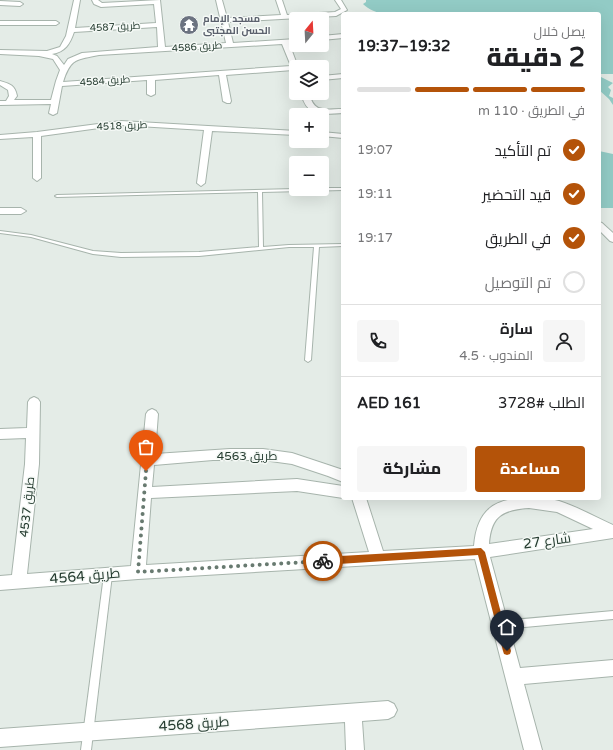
<!DOCTYPE html>
<html lang="ar">
<meta charset="utf-8">
<style>
body{margin:0;font-family:"Varela Round",Cairo,sans-serif;background:#f6f6f6;color:#202124;direction:rtl;height:100vh;display:flex;flex-direction:column;font-size:15px;white-space:nowrap}
*{box-sizing:border-box;margin:0}
p{font-size:13px;color:#757577}
.icon{flex:none;width:22px;height:22px;fill:none;stroke:currentColor;stroke-width:2;stroke-linecap:round;stroke-linejoin:round}
.map{position:relative;flex:1;overflow:hidden;direction:ltr}
.side{position:absolute;left:341px;top:12px;width:260px;height:488px;display:flex;flex-direction:column;background:#fff;border-radius:4px;box-shadow:0 4px 16px #0002;direction:rtl}
.side>*{flex:none}
.needle{width:26px;rotate:18deg}
.tools{position:absolute;left:289px;top:12px;display:grid;gap:8px}
.tools a{display:grid;place-items:center;width:40px;height:40px;border-radius:4px;background:#fff;box-shadow:0 4px 16px #0002;font-size:20px}
.pin{position:absolute;display:grid;place-items:center;width:34px;height:34px;color:#fff;margin:-41px -17px;border-radius:50% 50% 50% 0;rotate:-45deg;box-shadow:0 0 4px #0007}
.pin .icon{rotate:45deg}
.courier{position:absolute;display:grid;place-items:center;width:40px;height:40px;margin:-20px;border:3px solid #b45309;border-radius:50%;background:#fff;color:#222;box-shadow:0 1px 5px #0007}
.headline em{font-style:normal;font-weight:800}
.headline div{display:flex;flex-direction:column-reverse}
.headline{display:flex;align-items:center;justify-content:space-between;height:68px;padding:0 16px}
h1{font-size:26px;font-weight:800;line-height:30px}
.bar{display:grid;grid-template-columns:repeat(4,1fr);gap:6px 4px;align-content:center;height:48px;padding:0 16px}
.bar i{height:5px;border-radius:3px;background:#e0e0e0}
.bar .on{background:#b45309}
.bar p{grid-column:span 4}
.line{display:flex;align-items:center;gap:10px;padding:0 16px;border-top:1px solid #e0e0e0}
.line div{flex:1}
.round{display:grid;place-items:center;flex:none;width:42px;height:42px;border-radius:4px;background:#f6f6f6}
ol{padding:0 16px;list-style:none}
li{display:flex;align-items:center;gap:12px;height:44px}
li p{margin-inline-start:auto}
li .icon{padding:4px;border-radius:50%;background:#b45309;color:#fff;stroke-width:4}
li:last-child{color:#757577}
li i{width:22px;height:22px;border:2px solid #e0e0e0;border-radius:50%}
.cta{display:flex;gap:8px;margin-top:auto;padding:8px 16px}
.cta a{flex:1;height:46px;border-radius:4px;background:#b45309;color:#fff;font-size:16px;font-weight:800;line-height:46px;text-align:center}
.cta a+a{background:#f6f6f6;color:#202124}
.map>svg:first-child{display:block}
</style>
<div class="map">
<svg width="613" height="750" viewBox="0 0 613 750">
<rect width="100%" height="100%" fill="#e4ece7"/>
<g fill="#92cbc5">
<path d="M366 0H613V74H599V14H383C376 12 369 10 363 4L366 2Z"/>
<path d="M599 76 613 83 608 87 611 90 609 96 613 98V105L609 99 599 90Z"/>
<path d="M599 151 613 154V208H599Z"/>
</g>
<g fill="none" stroke-linecap="round" stroke-linejoin="round">
<defs>
<g id="service">
<path d="M322 188H343V190L262 192 263 247 289 245 343 244V246L319 247 311 360 308 362 305 360 314 247H289L199 256 121 257 93 254 31 237 0 233V231L31 235 93 251 121 253 199 252 259 247 258 192 57 197 55 196 57 195 296 189H322Z"/>
<path d="M108 572 111 573 112 575 91 750H81L104 575 105 573Z"/>
<path d="M613 611V619L501 629 498 628 497 625 498 622 501 621Z"/>
</g>
<g id="minor">
<path d="M74 0H80L75 28 156 23 154 4 101 7 94 4 92 0H98L102 3 160 0 165 47 226 43 216 0H222L227 18 281 15 276 0H282L287 15 335 12 341 9 335 0H341L347 10 336 16 228 22 233 43 296 39V43H289L298 67H296V72L293 70 226 75 231 101 230 103H227L223 101 219 75 155 80V94L151 96 147 94V80L62 86 57 113 53 115 49 113 51 104 0 105V101H6L9 96 8 90 0 85V81C10 84 15 85 17 96L14 100H51L56 81 60 70 53 59 39 56 0 54V50L47 51 60 47 66 36ZM157 27 158 47 82 53 68 59 64 65 57 56 52 54C65 52 70 44 74 32ZM282 44 291 66 63 82C71 57 77 60 99 55Z"/>
<path d="M0 1 20 2 23 4 20 6 0 5Z"/>
<path d="M0 21H56L59 23 56 25H0Z"/>
<path d="M343 34V38L322 40V36Z"/>
<path d="M343 74V78L322 80V76Z"/>
<path d="M301 93H309C314 114 325 109 343 109V113C322 114 307 118 301 93Z"/>
<path d="M121 121 296 131V135L212 131 205 183 201 186 197 183 204 130 121 125 41 136V178L37 181 33 178V137L0 139V135L37 132Z"/>
<path d="M322 132 343 134V138L322 136Z"/>
<path d="M0 208H21L26 211 21 214H0Z"/>
<path d="M599 222 602 223 613 233V242L610 241 599 230Z"/>
<path d="M34 397 38 399 40 402 39 464 27 574 131 566 146 414 148 411 152 409 156 411 158 414 155 454 230 449H263L292 453 343 470V482L328 476 292 464 263 460H213L154 465 152 487 297 479 343 486V498L297 491 151 498 146 565 369 552 352 498H366L383 551 474 546C477 510 494 498 529 498 539 498 549 498 559 501 578 507 595 517 613 525V538L490 557 520 668 613 660V676L524 684 542 750H524L475 559 138 579 0 590V576L12 575 25 464 26 438 0 439V429L27 428 28 402 30 399ZM529 508 557 512 593 529 489 544C491 516 502 510 529 508Z"/>
<path d="M388 701 394 704 397 710 394 716 388 719 362 721 364 750H346L345 722 0 747V729Z"/>
</g>
</defs>
<use href="#service" stroke="#a7b4ac" stroke-width="2"/>
<use href="#minor" stroke="#a7b4ac" stroke-width="2"/>
<use href="#service" fill="#fff" fill-rule="evenodd"/>
<use href="#minor" fill="#fff" fill-rule="evenodd"/>
</g>
<path fill="#b45309" d="M481 548 485 552 511 651 510 654 507 655 504 654 503 651 478 555 323 565 319 561 323 557Z"/>
<g fill="none" stroke-linecap="round" stroke-linejoin="round">
<path stroke="#687a70" stroke-width="4" stroke-dasharray="0 7.2" d="M146 471 138 572 323 561"/>
</g>
<defs>
<symbol id="temple-disc" viewBox="-11 -11 22 22"><circle r="9.5" fill="#6b7280" stroke="#f5f9f6"/><path d="M0-6L5-2H3V0L6.5 2.5H4V6H1.5V3h-3V6H-4V2.5H-6.5L-3 0V-2H-5Z" fill="#fff"/></symbol>
</defs>
<g fill-rule="evenodd">
<use href="#temple-disc" x="178" y="14" width="22" height="22"/>
</g>
<g text-anchor="middle" dominant-baseline="central" stroke-width="3" stroke-linejoin="round" paint-order="stroke">
<g font-size="10" font-weight="bold" fill="#5b616d" stroke="#f5f9f6" text-anchor="start">
<text x="203" y="19">مسجد الإمام<tspan x="203" dy="12">الحسن المجتبى</tspan></text>
</g>
<g font-size="10" fill="#253c30" stroke="#f5f9f6">
<text transform="translate(115 27) rotate(-3)">طريق 4587</text>
<text transform="translate(197 47) rotate(-4)">طريق 4586</text>
<text transform="translate(105 81) rotate(-4)">طريق 4584</text>
<text transform="translate(122 126) rotate(-2)">طريق 4518</text>
</g>
<g font-size="12" fill="#253c30" stroke="#f5f9f6">
<text x="247" y="456">طريق 4563</text>
<text transform="translate(27 507) rotate(-84)">طريق 4537</text>
</g>
<g font-size="14" fill="#253c30" stroke="#f5f9f6">
<text transform="translate(547 541) rotate(-8)">شارع 27</text>
<text transform="translate(85 576) rotate(-5)">طريق 4564</text>
<text transform="translate(194 724) rotate(-4)">طريق 4568</text>
</g>
</g>
</svg>
<div class="tools">
<a><svg class="needle" viewBox="-14 -14 28 28"><path d="M0-13l5 13h-10z" fill="#e53935"/><path d="M0 13l5-13h-10z" fill="#757577"/></svg></a>
<a><svg class="icon" aria-label="layers" viewBox="0 0 24 24"><path d="M12 4l9 5-9 5-9-5zM3 14l9 5 9-5"/></svg></a>
<a>+</a>
<a>−</a>
</div>
<div class="pin" style="left:146px;top:471px;background:#ea580c"><svg class="icon" aria-label="bag" viewBox="0 0 24 24"><path d="M5 8h14l-1 12H6zM9 8a3 3 0 0 1 6 0"/></svg></div>
<div class="pin" style="left:507px;top:651px;background:#1f2937"><svg class="icon" aria-label="home" viewBox="0 0 24 24"><path d="M3 11l9-7 9 7M6 9v11h12V9"/></svg></div>
<div class="courier" style="left:323px;top:561px"><svg class="icon" aria-label="bike" viewBox="0 0 24 24"><circle cx="6" cy="16" r="4"/><circle cx="18" cy="16" r="4"/><path d="M6 16l4-8h5l3 8M10 8l3 8H6M13 5h3"/></svg></div>
<section class="side">
<div class="headline"><div><h1>2 دقيقة</h1><p>يصل خلال</p></div><em>19:32–19:37</em></div>
<div class="bar"><i class="on"></i><i class="on"></i><i class="on"></i><i></i><p>في الطريق · 110 m</p></div>
<ol>
<li><svg class="icon" aria-label="check" viewBox="0 0 24 24"><path d="M5 12l5 5 9-10"/></svg>تم التأكيد<p>19:07</p></li>
<li><svg class="icon" aria-label="check" viewBox="0 0 24 24"><path d="M5 12l5 5 9-10"/></svg>قيد التحضير<p>19:11</p></li>
<li><svg class="icon" aria-label="check" viewBox="0 0 24 24"><path d="M5 12l5 5 9-10"/></svg>في الطريق<p>19:17</p></li>
<li><i></i>تم التوصيل</li>
</ol>
<div class="line" style="height:72px"><a class="round"><svg class="icon" aria-label="person" viewBox="0 0 24 24"><circle cx="12" cy="8" r="4"/><path d="M4 21q1-7 8-7t8 7"/></svg></a><div><b>سارة</b><p>المندوب · 4.5</p></div><a class="round"><svg class="icon" aria-label="phone" viewBox="0 0 24 24"><path d="M5 4h4l2 5-3 2q2 4 5 5l2-3 5 2v4C11 20 4 13 5 4z"/></svg></a></div>
<div class="line" style="height:52px"><div>الطلب #3728</div><b>AED 161</b></div>
<div class="cta"><a>مساعدة</a><a>مشاركة</a></div>
</section>
</div>
